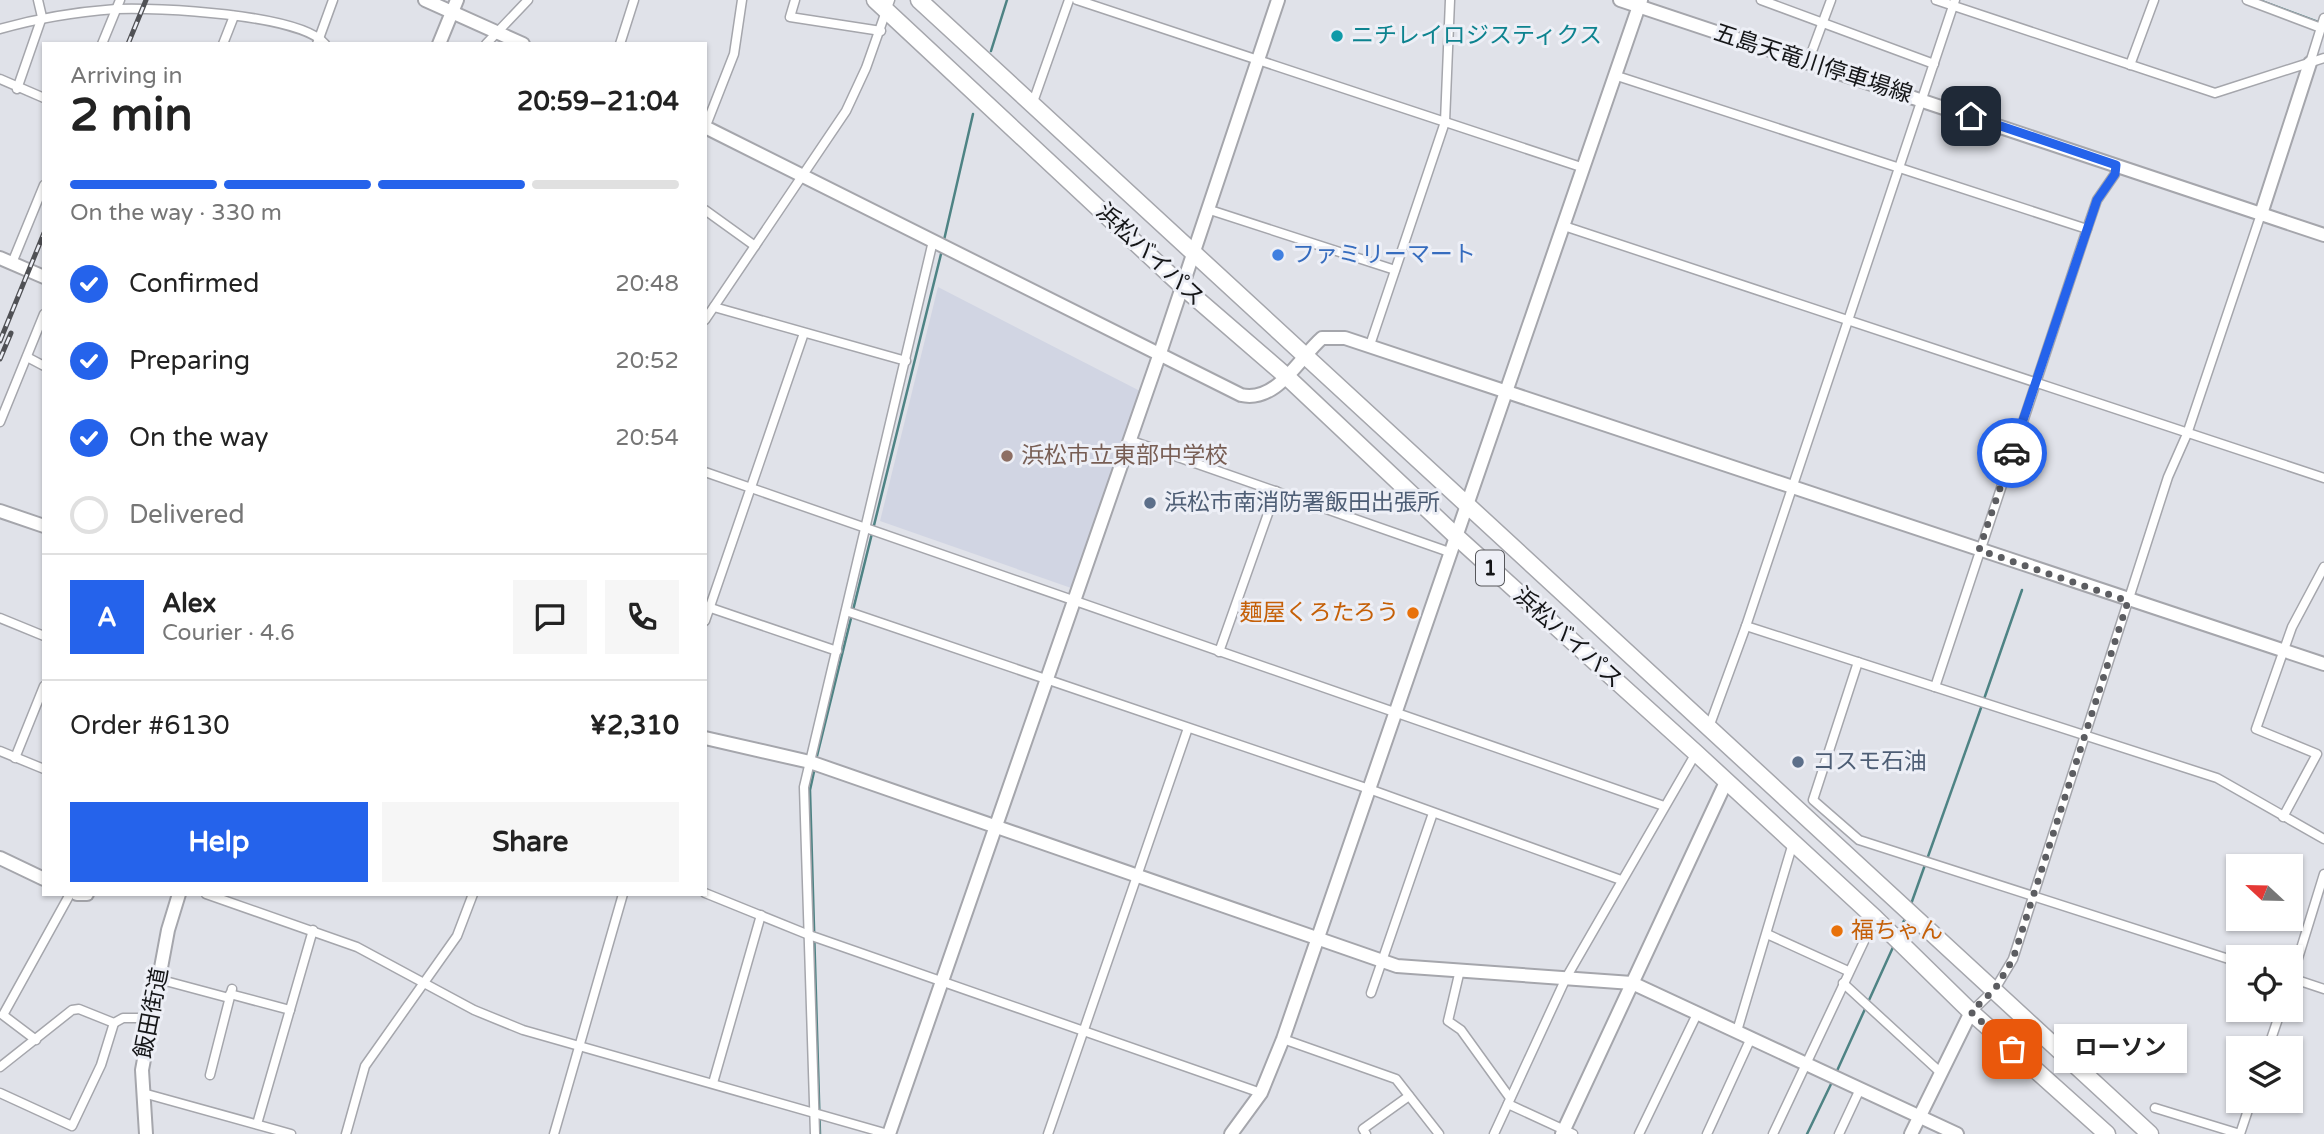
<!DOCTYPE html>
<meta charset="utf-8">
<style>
body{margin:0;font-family:"Varela Round","Noto Sans JP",sans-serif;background:#f6f6f6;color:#222;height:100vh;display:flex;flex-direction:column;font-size:26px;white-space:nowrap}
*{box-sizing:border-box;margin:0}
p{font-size:23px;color:#767676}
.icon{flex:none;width:38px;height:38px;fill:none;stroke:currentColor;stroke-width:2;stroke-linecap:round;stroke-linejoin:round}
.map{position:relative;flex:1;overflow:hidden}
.sheet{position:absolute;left:42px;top:42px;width:665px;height:854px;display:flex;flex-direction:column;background:#fff;border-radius:0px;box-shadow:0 2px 5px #0004}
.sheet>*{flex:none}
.needle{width:46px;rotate:292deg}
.controls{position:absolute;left:2226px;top:854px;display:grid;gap:14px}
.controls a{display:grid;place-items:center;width:77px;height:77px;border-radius:0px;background:#fff;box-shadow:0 2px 5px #0004;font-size:35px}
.pin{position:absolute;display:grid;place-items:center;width:60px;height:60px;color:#fff;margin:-30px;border-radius:14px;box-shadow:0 4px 10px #0006}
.courier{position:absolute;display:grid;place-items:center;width:70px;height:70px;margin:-35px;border:5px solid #2563eb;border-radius:50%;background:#fff;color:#222;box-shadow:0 2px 9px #0007}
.bubble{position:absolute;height:49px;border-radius:0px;background:#fff;box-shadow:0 2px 5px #0004;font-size:23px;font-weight:700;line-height:49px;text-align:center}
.summary em{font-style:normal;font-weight:700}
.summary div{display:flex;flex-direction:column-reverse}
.summary{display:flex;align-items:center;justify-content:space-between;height:119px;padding:0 28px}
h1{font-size:46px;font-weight:700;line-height:52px}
.bar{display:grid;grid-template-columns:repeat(4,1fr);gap:10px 7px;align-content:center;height:84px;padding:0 28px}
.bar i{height:9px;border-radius:5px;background:#e0e0e0}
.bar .current{background:#2563eb}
.bar p{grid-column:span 4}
.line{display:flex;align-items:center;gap:18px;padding:0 28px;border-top:2px solid #e0e0e0}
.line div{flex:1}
.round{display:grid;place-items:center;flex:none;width:74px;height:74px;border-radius:0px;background:#f6f6f6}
ol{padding:0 28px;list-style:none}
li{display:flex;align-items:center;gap:21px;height:77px}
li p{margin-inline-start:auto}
li .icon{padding:7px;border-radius:50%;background:#2563eb;color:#fff;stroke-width:4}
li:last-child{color:#767676}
li i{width:38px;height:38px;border:4px solid #e0e0e0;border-radius:50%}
.action{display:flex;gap:14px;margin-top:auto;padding:14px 28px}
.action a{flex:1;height:80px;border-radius:0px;background:#2563eb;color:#fff;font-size:28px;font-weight:700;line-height:80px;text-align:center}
.action a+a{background:#f6f6f6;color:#222}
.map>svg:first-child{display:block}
</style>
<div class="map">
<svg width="2324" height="1134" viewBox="0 0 2324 1134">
<rect width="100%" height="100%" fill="#e0e2e9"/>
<path fill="#d1d5e3" d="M938 287 1140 391 1074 589 880 521Z"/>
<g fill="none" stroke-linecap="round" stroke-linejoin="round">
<g stroke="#4e8384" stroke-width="2.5">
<path d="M2259 0 2318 22"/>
<path d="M991 51 1007 0"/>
<path d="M944 240 973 114"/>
<path d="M1984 699 2022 590"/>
<path d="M816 760 942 250"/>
<path d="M815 767 810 790 820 1134"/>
<path d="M1910 907 1982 705"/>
<path d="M1899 932 1906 916"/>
<path d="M1836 1073 1894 945"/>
<path d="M1807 1134 1832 1082"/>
</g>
<defs>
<g id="street">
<path d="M795 0 790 17 881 31"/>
<path d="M1077 0 1584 168"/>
<path d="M1761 0 1934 64"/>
<path d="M1936 0 2215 93 2324 58"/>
<path d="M2247 0 2321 28"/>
<path d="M0 29C38 18 76 12 116 9 156 7 301 14 325 44"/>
<path d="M102 44 120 0"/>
<path d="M223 44 234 16"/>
<path d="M317 44 333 0"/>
<path d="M486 44 528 0"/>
<path d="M620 44 634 0"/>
<path d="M1808 62 1831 0"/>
<path d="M2310 63 2324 18"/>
<path d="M2130 65 2154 0"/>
<path d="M1614 75 2087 229"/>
<path d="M0 79 44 98"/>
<path d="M17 89 42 17 38 0"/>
<path d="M1032 105 1069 0"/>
<path d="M705 128 734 54 742 0"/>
<path d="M1207 209 1395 270"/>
<path d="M705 210 755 246"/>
<path d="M1564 226 2324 478"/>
<path d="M12 263 44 185"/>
<path d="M714 307 906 361"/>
<path d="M705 320 846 111 866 68 890 0"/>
<path d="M1370 345 1445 122 1450 0"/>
<path d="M27 357 44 366"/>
<path d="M0 422 44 314"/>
<path d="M1129 440 1452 553"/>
<path d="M705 472 1664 806"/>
<path d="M705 606 837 651"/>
<path d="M846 611 1369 789 1621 880"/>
<path d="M0 618 44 636"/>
<path d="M705 621 804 333"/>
<path d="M1746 626 2217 778 2324 839"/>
<path d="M1219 652 1276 491"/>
<path d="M1858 662 1813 800 1859 840 2238 962"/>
<path d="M1935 687 2087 229 2097 200 2115 174 2116 165"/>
<path d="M1709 727 1746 626 1955 0"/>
<path d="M0 751 44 769"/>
<path d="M15 758 44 686"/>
<path d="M2283 817 2317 754 2256 729 2292 627 2324 567"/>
<path d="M705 893 809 935 1261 1093"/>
<path d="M206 894 357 947 474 1010 523 1030 888 1134"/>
<path d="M1767 934 1848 971"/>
<path d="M1460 970 1448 1021 1461 1030 1510 1098"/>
<path d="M2291 978 2324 989"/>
<path d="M158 979 229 998"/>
<path d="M2291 981 2324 874"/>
<path d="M1843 983 1941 1073"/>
<path d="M1371 993 1433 813"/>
<path d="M230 994 290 1010"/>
<path d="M1971 1012 1995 989 2013 959 2168 477 2187 434 2261 214"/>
<path d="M1737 1031 1793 843"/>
<path d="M1283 1039 1396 1079 1439 1134"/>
<path d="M36 1040 3 1015 70 894"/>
<path d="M2268 1048 2281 1010"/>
<path d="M0 1067 72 1010 79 1009 114 1023 123 1018H151"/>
<path d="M210 1075 232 989"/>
<path d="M713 1083 761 915"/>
<path d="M0 1093 72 1126 101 1065 114 1023"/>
<path d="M143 1093 291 1134"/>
<path d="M1508 1104 1573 1134"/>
<path d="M2155 1108 2240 1134 2251 1101"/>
<path d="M257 1124 313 930"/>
<path d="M346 1134 365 1066 457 936 473 894"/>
<path d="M554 1134 623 894"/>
<path d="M815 1134 804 787 933 241"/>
<path d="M1048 1134 1188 728"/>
<path d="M1366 1134 1363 1129 1409 1096"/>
<path d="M1494 1134 1566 978 1696 753"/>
<path d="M1639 1134 1697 1014"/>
<path d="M1707 1134 1751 1038"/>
<path d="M1773 1134 1875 918"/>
<path d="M1839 1134 1860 1089"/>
</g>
<g id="secondary">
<path d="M425 0 523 44"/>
<path d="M1620 0 2324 235"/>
<path d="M439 44 457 0"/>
<path d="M705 127 1241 395C1277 403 1298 359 1322 338H1345L2324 664"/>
<path d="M2261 214 2310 63"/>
<path d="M0 258 44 277"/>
<path d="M0 511 44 526"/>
<path d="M705 738 810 762 1397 966 1632 983 1957 1134"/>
<path d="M0 858 44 879"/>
<path d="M77 894H87"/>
<path d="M146 1134 142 1070 168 930 179 894"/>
<path d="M889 1134 1159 356 1278 0"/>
<path d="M1231 1134 1261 1093 1283 1039 1641 0"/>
<path d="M1562 1134 1726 782"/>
<path d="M1911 1134 1971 1012"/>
</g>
<g id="highway">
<path d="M875 0 1183 287 1286 376 1458 538 1696 753 1875 918 1971 1012 2107 1134"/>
<path d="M919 0 2150 1134"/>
</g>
</defs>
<use href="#street" stroke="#a5a6ac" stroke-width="11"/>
<use href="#secondary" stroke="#a5a6ac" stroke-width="16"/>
<use href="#highway" stroke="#a5a6ac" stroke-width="19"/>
<use href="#street" stroke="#fff" stroke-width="8"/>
<use href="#secondary" stroke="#fff" stroke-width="12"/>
<use href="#highway" stroke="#fff" stroke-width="16"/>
<defs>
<g id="rail">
<path d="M128 44 146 0"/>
<path d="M0 341 44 233"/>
<path d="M0 359 11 333"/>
</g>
</defs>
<use href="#rail" stroke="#505155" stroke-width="5"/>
<use href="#rail" stroke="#edeff6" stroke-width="2.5" stroke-dasharray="8" stroke-linecap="butt"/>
</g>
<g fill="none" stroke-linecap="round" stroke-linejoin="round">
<path stroke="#5c5d61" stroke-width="7" stroke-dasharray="0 12.6" d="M2012 453 1979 550 2128 601 2013 959 1995 989 1971 1012 2012 1049"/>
<path stroke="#2563eb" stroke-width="9" d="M1971 116 2116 165 2115 174 2097 200 2012 453"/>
</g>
<circle fill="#0f9aa8" stroke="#edeff6" stroke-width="2.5" cx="1337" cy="36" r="7"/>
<circle fill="#3f7fe0" stroke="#edeff6" stroke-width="2.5" cx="1278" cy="255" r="7"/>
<circle fill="#8d6e63" stroke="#edeff6" stroke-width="2.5" cx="1007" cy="456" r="7"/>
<g fill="#5c6f8a" stroke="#edeff6" stroke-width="2.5">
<circle cx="1150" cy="503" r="7"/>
<circle cx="1798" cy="762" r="7"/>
</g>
<g fill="#e8710a" stroke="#edeff6" stroke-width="2.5">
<circle cx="1413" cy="613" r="7"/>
<circle cx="1837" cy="931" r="7"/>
</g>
<g text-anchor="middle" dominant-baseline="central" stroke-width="6" stroke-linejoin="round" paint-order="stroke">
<rect fill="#edeff6" stroke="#56575b" stroke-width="2" x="1476" y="550.5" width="28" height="35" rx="5"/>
<g font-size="21" font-weight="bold" fill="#151618">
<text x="1490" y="568">1</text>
</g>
<g font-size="23" fill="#0d838f" stroke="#edeff6" text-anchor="start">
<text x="1351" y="36">ニチレイロジスティクス</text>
</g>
<g font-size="23" fill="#151618" stroke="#edeff6">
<text transform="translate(1813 64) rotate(18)">五島天竜川停車場線</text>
<text transform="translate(1150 255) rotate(43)">浜松バイパス</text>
<text transform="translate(1568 638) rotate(42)">浜松バイパス</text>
<text transform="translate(152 1013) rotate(-79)">飯田街道</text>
</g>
<g font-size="23" fill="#366cbe" stroke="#edeff6" text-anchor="start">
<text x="1292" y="255">ファミリーマート</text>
</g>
<g font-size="23" fill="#785e54" stroke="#edeff6" text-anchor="start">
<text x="1021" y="456">浜松市立東部中学校</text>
</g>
<g font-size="23" fill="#4e5e75" stroke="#edeff6" text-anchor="start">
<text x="1164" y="503">浜松市南消防署飯田出張所</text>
<text x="1812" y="762">コスモ石油</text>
</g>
<g font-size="23" fill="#c56008" stroke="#edeff6" text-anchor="end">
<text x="1399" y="613">麺屋くろたろう</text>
<text x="1851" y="931" text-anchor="start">福ちゃん</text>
</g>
</g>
</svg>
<div class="controls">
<a><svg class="needle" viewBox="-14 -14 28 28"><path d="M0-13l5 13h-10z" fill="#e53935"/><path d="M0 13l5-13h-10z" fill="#767676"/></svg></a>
<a><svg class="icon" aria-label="locate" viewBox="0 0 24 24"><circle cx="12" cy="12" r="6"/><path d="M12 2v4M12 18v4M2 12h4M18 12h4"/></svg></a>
<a><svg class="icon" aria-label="layers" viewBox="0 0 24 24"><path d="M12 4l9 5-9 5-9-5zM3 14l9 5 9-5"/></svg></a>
</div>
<div class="pin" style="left:2012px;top:1049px;background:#ea580c"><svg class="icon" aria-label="bag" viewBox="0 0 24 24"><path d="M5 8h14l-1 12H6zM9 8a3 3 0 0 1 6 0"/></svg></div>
<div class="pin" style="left:1971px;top:116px;background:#1f2937"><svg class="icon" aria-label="home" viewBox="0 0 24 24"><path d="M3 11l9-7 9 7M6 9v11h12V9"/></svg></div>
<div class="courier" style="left:2012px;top:453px"><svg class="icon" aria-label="car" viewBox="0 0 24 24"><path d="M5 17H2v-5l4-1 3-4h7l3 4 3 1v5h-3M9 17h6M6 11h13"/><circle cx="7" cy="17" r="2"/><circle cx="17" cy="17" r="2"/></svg></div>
<div class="bubble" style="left:2054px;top:1024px;width:133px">ローソン</div>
<section class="sheet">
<div class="summary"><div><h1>2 min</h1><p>Arriving in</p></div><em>20:59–21:04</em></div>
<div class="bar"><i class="current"></i><i class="current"></i><i class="current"></i><i></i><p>On the way · 330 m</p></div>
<ol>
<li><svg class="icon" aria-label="check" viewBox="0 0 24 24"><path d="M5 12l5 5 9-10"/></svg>Confirmed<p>20:48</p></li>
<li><svg class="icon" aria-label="check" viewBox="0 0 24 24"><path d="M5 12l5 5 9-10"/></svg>Preparing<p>20:52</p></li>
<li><svg class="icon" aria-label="check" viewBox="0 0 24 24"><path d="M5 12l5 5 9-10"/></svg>On the way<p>20:54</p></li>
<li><i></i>Delivered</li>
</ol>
<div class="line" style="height:126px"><b class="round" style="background:#2563eb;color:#fff">A</b><div><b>Alex</b><p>Courier · 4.6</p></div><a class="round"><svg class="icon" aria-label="chat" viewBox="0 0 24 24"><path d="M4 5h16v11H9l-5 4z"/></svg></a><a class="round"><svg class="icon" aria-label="phone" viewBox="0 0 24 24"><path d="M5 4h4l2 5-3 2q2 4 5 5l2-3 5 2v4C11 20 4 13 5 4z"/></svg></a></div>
<div class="line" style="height:91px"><div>Order #6130</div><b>¥2,310</b></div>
<div class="action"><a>Help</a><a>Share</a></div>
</section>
</div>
